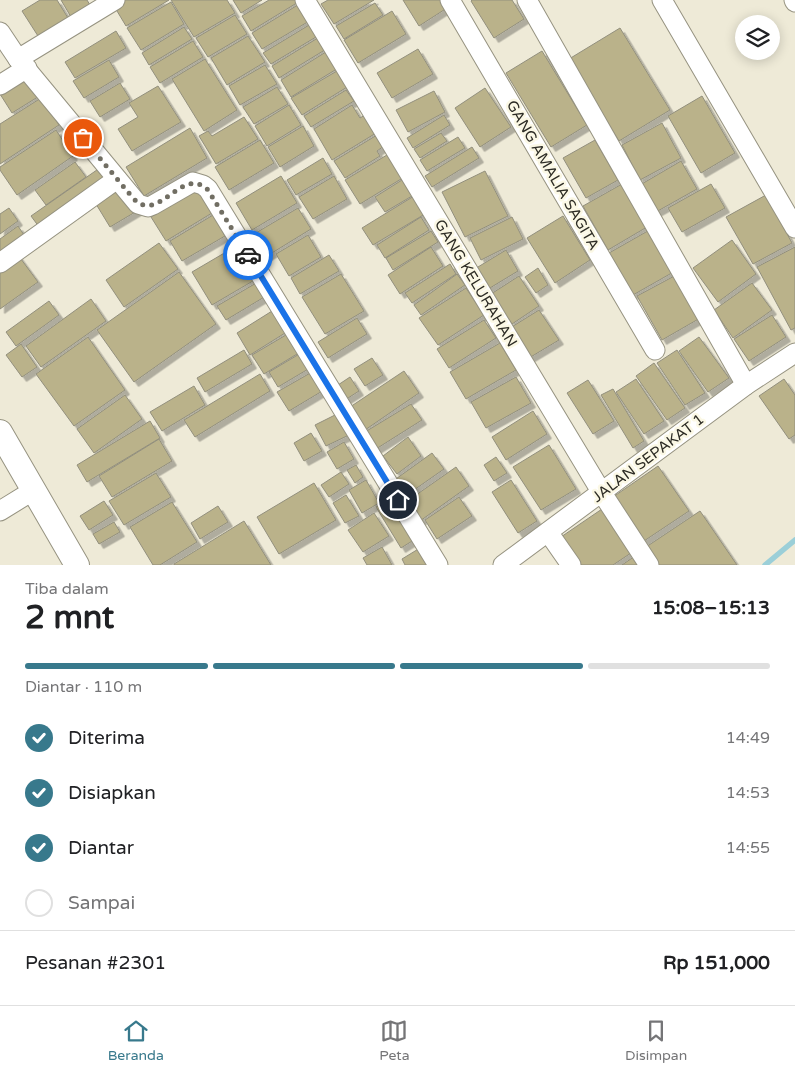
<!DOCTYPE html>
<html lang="id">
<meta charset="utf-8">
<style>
body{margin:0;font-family:"Varela Round",sans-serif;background:#f6f6f6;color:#202124;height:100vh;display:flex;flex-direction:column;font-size:19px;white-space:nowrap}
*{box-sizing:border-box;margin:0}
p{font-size:16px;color:#757577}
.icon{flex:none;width:28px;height:28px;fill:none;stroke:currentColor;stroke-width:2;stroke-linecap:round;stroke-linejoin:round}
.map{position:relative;height:565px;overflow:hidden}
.side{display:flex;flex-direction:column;background:#fff;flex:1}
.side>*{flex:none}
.fabs{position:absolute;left:735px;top:15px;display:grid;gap:10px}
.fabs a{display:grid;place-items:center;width:45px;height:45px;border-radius:50%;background:#fff;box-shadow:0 2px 12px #0003;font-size:25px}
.pin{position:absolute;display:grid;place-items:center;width:42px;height:42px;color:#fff;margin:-21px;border:2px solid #fff;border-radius:50%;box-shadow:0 1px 5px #0007}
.courier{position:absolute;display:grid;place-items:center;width:50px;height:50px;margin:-25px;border:4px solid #1a73e8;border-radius:50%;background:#fff;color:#222;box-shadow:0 1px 6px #0007}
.summary em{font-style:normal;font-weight:800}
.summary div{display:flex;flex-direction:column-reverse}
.summary{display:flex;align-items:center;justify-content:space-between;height:85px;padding:0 25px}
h1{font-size:32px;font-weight:800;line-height:38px}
.bar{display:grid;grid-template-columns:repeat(4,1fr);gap:8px 5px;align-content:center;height:60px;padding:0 25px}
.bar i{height:6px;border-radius:4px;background:#e0e0e0}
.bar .active{background:#38798c}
.bar p{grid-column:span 4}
.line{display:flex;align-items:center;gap:12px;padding:0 25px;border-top:1px solid #e0e0e0}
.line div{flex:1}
ol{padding:0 25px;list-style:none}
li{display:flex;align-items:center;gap:15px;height:55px}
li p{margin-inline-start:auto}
li .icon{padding:5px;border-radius:50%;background:#38798c;color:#fff;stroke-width:4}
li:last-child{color:#757577}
li i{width:28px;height:28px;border:2px solid #e0e0e0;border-radius:50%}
.tab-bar{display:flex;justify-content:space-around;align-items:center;height:70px;border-top:1px solid #e0e0e0;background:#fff;font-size:14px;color:#757577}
.tab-bar a{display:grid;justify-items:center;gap:2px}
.tab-bar .active{color:#38798c}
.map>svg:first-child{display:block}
</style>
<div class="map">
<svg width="795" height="565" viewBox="0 0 795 565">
<defs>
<filter id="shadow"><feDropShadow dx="4.5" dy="4.5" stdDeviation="0" flood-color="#0004"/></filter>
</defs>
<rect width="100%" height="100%" fill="#eeead7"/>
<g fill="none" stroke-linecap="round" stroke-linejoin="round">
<path stroke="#9bcfd8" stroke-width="5.5" d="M765 565 795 540"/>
</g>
<g fill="#bab28a" stroke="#928f7d" filter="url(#shadow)">
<path d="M40 0H57L68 18 38 36 22 11Z"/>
<path d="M61 0H87L90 5 71 17Z"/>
<path d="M123 0H169L126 26 114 6Z"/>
<path d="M171 0H227L235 13 194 37Z"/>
<path d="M233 0H262L241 13Z"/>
<path d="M269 0H299L300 1 251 31 242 16Z"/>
<path d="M328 0H374L334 24 321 4Z"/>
<path d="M403 0H442L447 8 419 26Z"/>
<path d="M472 0H512L524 19 494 38 471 1Z"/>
<path d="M171 2 184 24 141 50 127 28Z"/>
<path d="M301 3 311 20 262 49 252 33Z"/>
<path d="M375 3 383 15 344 39 336 26Z"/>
<path d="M392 11 406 34 358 63 344 40Z"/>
<path d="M235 15 247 34 208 57 196 38Z"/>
<path d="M314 22 321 34 271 64 263 53Z"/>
<path d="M184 27 192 39 149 65 142 53Z"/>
<path d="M620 28 670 110 619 141 569 59Z"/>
<path d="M116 31 126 48 75 78 65 62Z"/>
<path d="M248 36 265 62 227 85 211 58Z"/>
<path d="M321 36 328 48 279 78 272 66Z"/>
<path d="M193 41 203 57 160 83 150 67Z"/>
<path d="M418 49 433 74 392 98 377 73Z"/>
<path d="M329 50 340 67 291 97 281 80Z"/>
<path d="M542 51 587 125 551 147 506 73Z"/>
<path d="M205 59 237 110 204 131 172 79Z"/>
<path d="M109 60 119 77 84 98 73 81Z"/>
<path d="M265 65 277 84 240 105 229 86Z"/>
<path d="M342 68 352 84 302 115 291 98Z"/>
<path d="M28 75 41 95 12 113 0 94Z"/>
<path d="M120 83 130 99 100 117 90 101Z"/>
<path d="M158 86 181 122 132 151 118 129 138 117 129 103Z"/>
<path d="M277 87 288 104 254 124 243 107Z"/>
<path d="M485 88 511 127 480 147 455 108Z"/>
<path d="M346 90 354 101 311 127 304 116Z"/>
<path d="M434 91 445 112 408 132 396 110Z"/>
<path d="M702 96 735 153 701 173 668 116Z"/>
<path d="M41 98 59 125 0 164V124Z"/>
<path d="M289 105 301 125 267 146 255 126Z"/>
<path d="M352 105 360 118 370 112 381 130 332 160 314 129Z"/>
<path d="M444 115 450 125 413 148 407 138Z"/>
<path d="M244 117 258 139 216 164 199 136 208 131 212 136Z"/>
<path d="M662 123 681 158 640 180 622 145Z"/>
<path d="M303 126 314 146 280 167 268 147Z"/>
<path d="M190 128 207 158 144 196 126 167Z"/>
<path d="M56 130 73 156 17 195 0 170V167Z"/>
<path d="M441 133 447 141 420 158 414 149Z"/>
<path d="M377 135 384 146 377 151 380 156 345 178 334 161Z"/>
<path d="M458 137 465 148 427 171 420 160Z"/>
<path d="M260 140 274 163 229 190 215 167Z"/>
<path d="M595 140 618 180 586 198 563 158Z"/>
<path d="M472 147 479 158 432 187 425 176Z"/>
<path d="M392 152 406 176 360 204 345 180Z"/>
<path d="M323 158 332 174 296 195 287 180Z"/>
<path d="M681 161 697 189 656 212 640 185Z"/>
<path d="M75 162 86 177 46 205 35 190Z"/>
<path d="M104 165 114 180 42 231 31 216Z"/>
<path d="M485 171 508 216 465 237 442 192Z"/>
<path d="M281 176 297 203 252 230 236 203Z"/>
<path d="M334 176 347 199 313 219 299 197Z"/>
<path d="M402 180 412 196 385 212 375 197Z"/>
<path d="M622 184 647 227 608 250 583 206Z"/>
<path d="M711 184 725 208 682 232 668 208Z"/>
<path d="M123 188 137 211 110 227 96 204Z"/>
<path d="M198 189 212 213 166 241 151 217Z"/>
<path d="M766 195 792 243 753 264 726 217Z"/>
<path d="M414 196 425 214 373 245 362 228Z"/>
<path d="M9 208 18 221 0 234V214Z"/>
<path d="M298 208 311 229 267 256 254 234Z"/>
<path d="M213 215 225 236 182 261 170 241Z"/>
<path d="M563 216 590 260 555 283 527 238Z"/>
<path d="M421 217 429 230 385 258 377 245Z"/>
<path d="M512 217 523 239 481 260 470 238Z"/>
<path d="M18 226 28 241 0 262V239Z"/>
<path d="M653 228 677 270 633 295 609 253Z"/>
<path d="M431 231 438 242 393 270 386 258Z"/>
<path d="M308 235 321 257 289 276 276 254Z"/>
<path d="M732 240 756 274 718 302 693 268Z"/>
<path d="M159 243 178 269 124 307 106 280Z"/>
<path d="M238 245 258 278 212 305 192 272Z"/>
<path d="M431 247 443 266 400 294 388 275Z"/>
<path d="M795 247V328L791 330 757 267Z"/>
<path d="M506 250 518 271 485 291 473 270Z"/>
<path d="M18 255 38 282 0 309V268Z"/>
<path d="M329 255 339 271 300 294 291 278Z"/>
<path d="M450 264 456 274 412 303 405 293Z"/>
<path d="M538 268 548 285 536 293 525 277Z"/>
<path d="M179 272 216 324 134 382 97 330Z"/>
<path d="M341 274 364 311 325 334 302 297Z"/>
<path d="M457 274 465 285 421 315 414 305Z"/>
<path d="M678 274 702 317 662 340 637 296Z"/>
<path d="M519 276 539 306 512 324 491 294Z"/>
<path d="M263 279 271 293 226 320 217 306Z"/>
<path d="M752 283 772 310 733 338 714 310Z"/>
<path d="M466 288 484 315 438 345 419 318Z"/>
<path d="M91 299 106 321 41 367 26 346Z"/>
<path d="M49 301 59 315 16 346 6 332Z"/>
<path d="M280 306 293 328 250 355 237 333Z"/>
<path d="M539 310 559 340 529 358 510 328Z"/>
<path d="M772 315 786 337 749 361 734 339Z"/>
<path d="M357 318 367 334 328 358 318 342Z"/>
<path d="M484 320 496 338 449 368 437 349Z"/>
<path d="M291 332 302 351 264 374 252 355Z"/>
<path d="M88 337 125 390 74 426 36 374Z"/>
<path d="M699 337 729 378 708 392 679 351Z"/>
<path d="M500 343 516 370 466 399 450 372Z"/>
<path d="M21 344 37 367 22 377 6 355Z"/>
<path d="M244 350 252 364 205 392 197 378Z"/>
<path d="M677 350 705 393 685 405 657 363Z"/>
<path d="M301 353 310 368 278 387 269 372Z"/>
<path d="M372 358 383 375 365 386 354 369Z"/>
<path d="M654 363 685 408 667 420 636 376Z"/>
<path d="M404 371 419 393 365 430 350 407Z"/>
<path d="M312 372 324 390 289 411 277 392Z"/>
<path d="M260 374 270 391 195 437 184 420Z"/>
<path d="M350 377 359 391 345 400 335 387Z"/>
<path d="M516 377 531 403 486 428 471 402Z"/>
<path d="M636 379 664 421 644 434 616 392Z"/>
<path d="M784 379 795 395V435L789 439 759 396Z"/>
<path d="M588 380 614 421 593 434 567 393Z"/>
<path d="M194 386 205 405 162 431 150 412Z"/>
<path d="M613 389 644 441 633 448 601 395Z"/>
<path d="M125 395 142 419 94 453 77 429Z"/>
<path d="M411 404 422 420 376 449 365 432Z"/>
<path d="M533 411 547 434 506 460 492 437Z"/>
<path d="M339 413 349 435 326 446 315 425Z"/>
<path d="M150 421 160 438 87 482 77 465Z"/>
<path d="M311 433 322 451 304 461 294 443Z"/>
<path d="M408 437 421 456 397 474 383 456Z"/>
<path d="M159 439 172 461 112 497 99 476Z"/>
<path d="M344 442 354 459 337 469 327 452Z"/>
<path d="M549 445 576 489 541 510 513 467Z"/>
<path d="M432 453 444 469 404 497 393 481Z"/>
<path d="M496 457 507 473 494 481 484 465Z"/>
<path d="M356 465 363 477 355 483 347 470Z"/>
<path d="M658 466 689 511 644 541 613 497Z"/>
<path d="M456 467 469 486 420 521 406 502Z"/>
<path d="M341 472 349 484 329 497 321 485Z"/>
<path d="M156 473 171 497 124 525 109 501Z"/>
<path d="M366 480 379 503 362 513 349 490Z"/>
<path d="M511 480 537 521 518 533 492 492Z"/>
<path d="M314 483 336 520 279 554 257 517Z"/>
<path d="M346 495 359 516 345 523 333 503Z"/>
<path d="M391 497 417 538 401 548 376 507Z"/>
<path d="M459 497 472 516 437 539 425 520Z"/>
<path d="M104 501 113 515 89 530 80 516Z"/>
<path d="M172 502 197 542 160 565H153L130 527Z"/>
<path d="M218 506 228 522 200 539 191 523Z"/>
<path d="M602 509 631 553 613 565H575L558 539Z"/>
<path d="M700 511 737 565H658L646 547Z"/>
<path d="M374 513 389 536 363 552 348 530Z"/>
<path d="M244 521 271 565H174V564Z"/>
<path d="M114 522 120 532 99 544 93 534Z"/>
<path d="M382 547 392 565H367L363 558Z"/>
<path d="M420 548 430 565H405L402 559Z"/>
<path d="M635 556 641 565H622Z"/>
</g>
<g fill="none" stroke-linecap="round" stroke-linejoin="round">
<defs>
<g id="minor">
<path d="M305 0 602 493 649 565"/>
<path d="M450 0 655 350"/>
<path d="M527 0 746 385"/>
<path d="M662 0 795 228"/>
<path d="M794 0 795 2"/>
<path d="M0 32 18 59 138 204 148 207 153 205 193 182 203 185 208 189 438 565"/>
<path d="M18 59 115 0"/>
<path d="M0 85 27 68"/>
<path d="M0 263 117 179"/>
<path d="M0 511 34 490"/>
<path d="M548 532 571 565"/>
<path d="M503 565 746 385 795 353"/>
</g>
<path id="major" d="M0 432 77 565"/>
</defs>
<use href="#minor" stroke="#969381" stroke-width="21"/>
<use href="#major" stroke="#969381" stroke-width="26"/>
<use href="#minor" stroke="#fff" stroke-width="19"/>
<use href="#major" stroke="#fff" stroke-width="24"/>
</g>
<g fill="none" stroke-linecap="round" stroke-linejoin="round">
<path stroke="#716e63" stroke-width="5" stroke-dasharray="0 9" d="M83 138 133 198C159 226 181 164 208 190L248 255"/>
<path stroke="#1a73e8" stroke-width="6" d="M248 255 398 500"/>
</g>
<g text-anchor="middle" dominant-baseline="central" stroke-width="5" stroke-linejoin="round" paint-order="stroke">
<g font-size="15" fill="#2d2c25" stroke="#fbf8e5">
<text transform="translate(553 175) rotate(60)">GANG AMALIA SAGITA</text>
<text transform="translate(476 283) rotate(59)">GANG KELURAHAN</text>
<text transform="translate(648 458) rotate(-37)">JALAN SEPAKAT 1</text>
</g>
</g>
</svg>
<div class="fabs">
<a><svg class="icon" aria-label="layers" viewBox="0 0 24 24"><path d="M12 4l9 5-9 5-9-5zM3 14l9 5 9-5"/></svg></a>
</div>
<div class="pin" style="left:83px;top:138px;background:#ea580c"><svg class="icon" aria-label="bag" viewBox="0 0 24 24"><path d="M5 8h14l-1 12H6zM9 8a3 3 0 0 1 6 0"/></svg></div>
<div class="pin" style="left:398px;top:500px;background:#1f2937"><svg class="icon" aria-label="home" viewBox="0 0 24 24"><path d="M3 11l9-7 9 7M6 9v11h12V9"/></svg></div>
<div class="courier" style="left:248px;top:255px"><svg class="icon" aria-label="car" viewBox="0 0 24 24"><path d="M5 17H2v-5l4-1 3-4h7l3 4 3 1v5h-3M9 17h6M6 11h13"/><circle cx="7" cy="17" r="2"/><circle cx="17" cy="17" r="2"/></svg></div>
</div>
<section class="side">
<div class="summary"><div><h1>2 mnt</h1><p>Tiba dalam</p></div><em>15:08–15:13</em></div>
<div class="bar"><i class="active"></i><i class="active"></i><i class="active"></i><i></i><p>Diantar · 110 m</p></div>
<ol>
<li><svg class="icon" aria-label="check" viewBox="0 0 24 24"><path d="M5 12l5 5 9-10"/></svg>Diterima<p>14:49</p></li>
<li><svg class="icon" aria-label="check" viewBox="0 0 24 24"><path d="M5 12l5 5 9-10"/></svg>Disiapkan<p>14:53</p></li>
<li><svg class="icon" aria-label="check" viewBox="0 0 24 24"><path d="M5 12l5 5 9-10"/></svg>Diantar<p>14:55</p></li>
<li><i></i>Sampai</li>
</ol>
<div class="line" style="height:65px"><div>Pesanan #2301</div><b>Rp 151,000</b></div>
</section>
<nav class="tab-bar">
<a class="active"><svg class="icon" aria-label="home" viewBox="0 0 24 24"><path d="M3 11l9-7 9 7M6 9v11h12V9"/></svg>Beranda</a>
<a><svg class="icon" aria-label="map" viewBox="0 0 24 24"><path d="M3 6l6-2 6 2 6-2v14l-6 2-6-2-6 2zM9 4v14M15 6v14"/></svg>Peta</a>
<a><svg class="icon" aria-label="saved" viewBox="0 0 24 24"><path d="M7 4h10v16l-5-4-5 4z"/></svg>Disimpan</a>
</nav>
